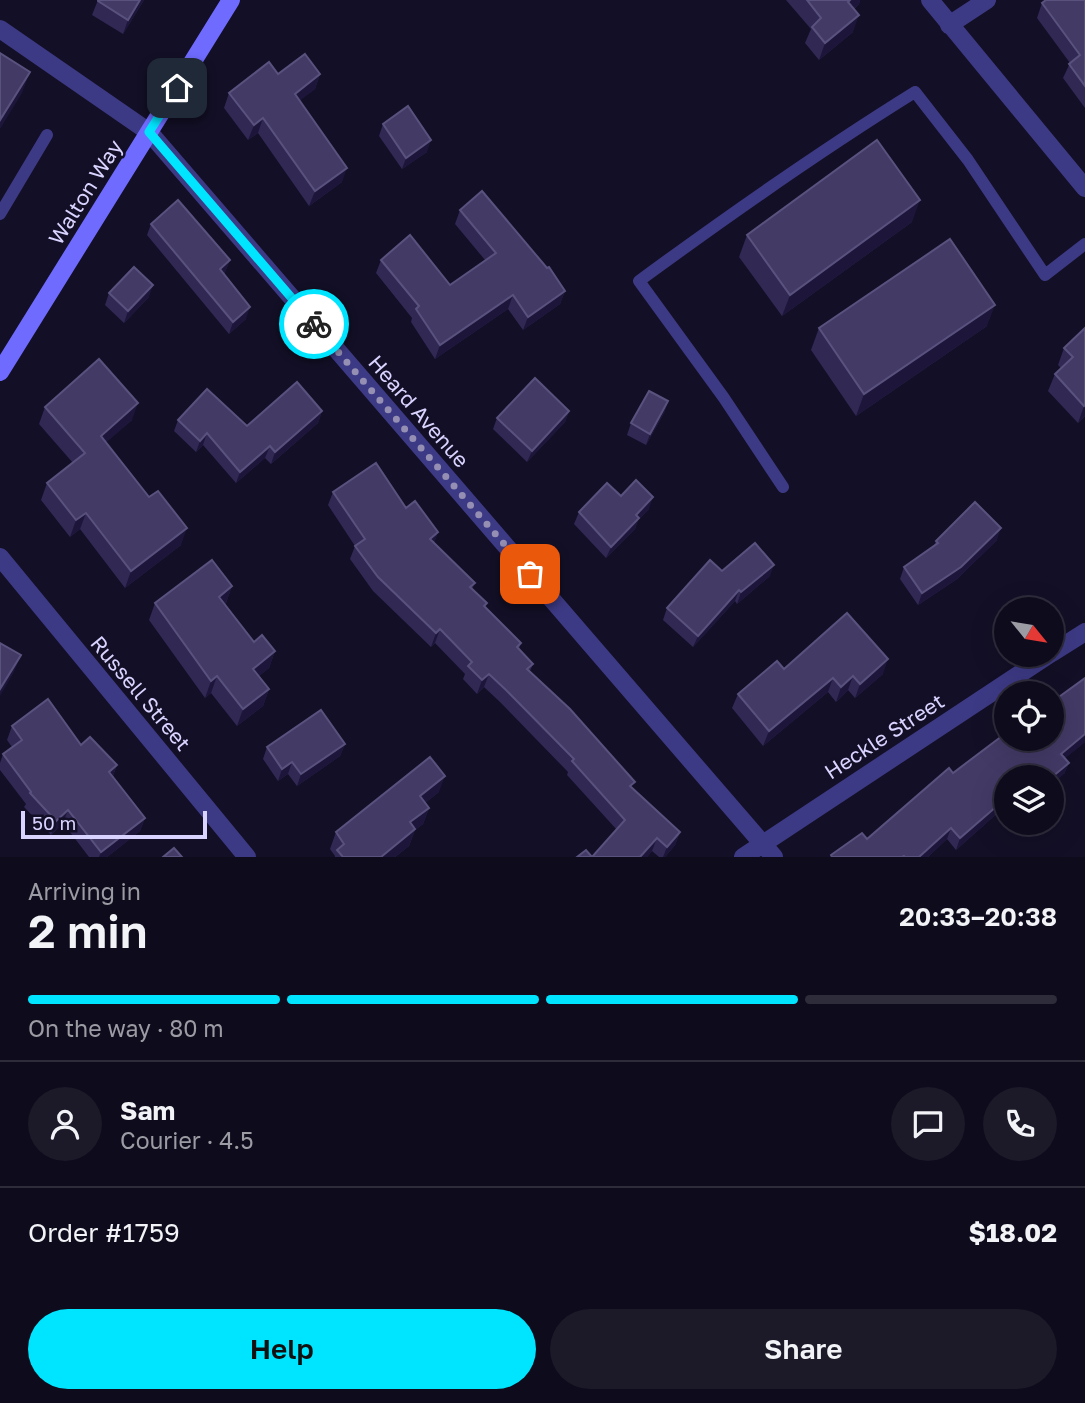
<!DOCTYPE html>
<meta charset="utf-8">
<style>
body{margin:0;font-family:"Golos Text",sans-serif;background:#1c1929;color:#f1f3f6;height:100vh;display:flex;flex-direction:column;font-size:26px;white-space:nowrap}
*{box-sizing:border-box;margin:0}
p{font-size:23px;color:#9b9ba3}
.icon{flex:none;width:38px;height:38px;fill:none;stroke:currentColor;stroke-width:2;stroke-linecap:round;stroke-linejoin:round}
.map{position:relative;height:857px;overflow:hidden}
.details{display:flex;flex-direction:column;background:#0e0b1c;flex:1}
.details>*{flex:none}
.needle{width:46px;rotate:120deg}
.controls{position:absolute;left:994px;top:597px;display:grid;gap:14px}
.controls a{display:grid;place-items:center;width:70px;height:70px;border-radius:50%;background:#0e0b1c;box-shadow:0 7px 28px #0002,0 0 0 2px #2e2b3b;font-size:35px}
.scale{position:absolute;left:21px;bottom:18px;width:186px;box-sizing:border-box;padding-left:7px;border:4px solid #d9d4ff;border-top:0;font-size:19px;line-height:24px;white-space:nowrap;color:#d9d4ff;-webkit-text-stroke:5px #130f26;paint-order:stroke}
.pin{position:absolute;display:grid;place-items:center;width:60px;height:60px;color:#fff;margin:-30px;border-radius:14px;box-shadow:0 4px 10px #0006}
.courier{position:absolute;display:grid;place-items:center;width:70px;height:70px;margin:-35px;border:5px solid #00e5ff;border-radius:50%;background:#fff;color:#222;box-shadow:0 2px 9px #0007}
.headline em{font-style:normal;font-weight:600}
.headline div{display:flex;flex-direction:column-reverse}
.headline{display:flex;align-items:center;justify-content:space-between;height:119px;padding:0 28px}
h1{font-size:46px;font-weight:600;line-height:52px}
.bar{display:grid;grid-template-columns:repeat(4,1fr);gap:10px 7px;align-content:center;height:84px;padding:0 28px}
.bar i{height:9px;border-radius:5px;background:#2e2b3b}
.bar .on{background:#00e5ff}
.bar p{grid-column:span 4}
.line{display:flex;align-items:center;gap:18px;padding:0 28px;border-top:2px solid #2e2b3b}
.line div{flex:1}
.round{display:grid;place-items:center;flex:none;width:74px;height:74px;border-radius:37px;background:#1c1929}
.cta{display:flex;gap:14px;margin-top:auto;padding:14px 28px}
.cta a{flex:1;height:80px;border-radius:42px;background:#00e5ff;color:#111;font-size:28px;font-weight:600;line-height:80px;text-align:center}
.cta a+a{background:#1c1929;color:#f1f3f6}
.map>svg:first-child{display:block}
</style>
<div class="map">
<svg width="1085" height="857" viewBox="0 0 1085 857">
<rect width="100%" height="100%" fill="#130f26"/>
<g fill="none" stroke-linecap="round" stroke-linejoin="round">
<g stroke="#3d3a85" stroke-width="12">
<path d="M0 214 47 135"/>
<path d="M783 487 724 398 639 281C729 215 820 151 915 92L968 160 1045 275 1085 244"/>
</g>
<g stroke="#3d3a85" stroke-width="18">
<path d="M930 0 1085 188"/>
<path d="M949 25 987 0"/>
<path d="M149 132 774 857"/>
<path d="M0 557 247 857"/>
<path d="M1052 653 1085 632"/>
<path d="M743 857 1050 654"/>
</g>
<path stroke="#3d3a85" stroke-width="18" d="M0 29 149 132"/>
<path stroke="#6f6bff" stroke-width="18" d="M0 372 231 0"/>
</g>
<g fill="#312854">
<path d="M98 0H144L123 34 92 15Z"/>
<path d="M786 0H860L859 4 854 9 853 32 819 60 805 43 811 29Z"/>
<path d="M1085 0V108L1063 78 1070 63 1037 18 1042 3Z"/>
<path d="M320 74 315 89 300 100 342 182 309 206 258 133 248 140 224 108 229 93Z"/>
<path d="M383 124 427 152 402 169 379 136Z"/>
<path d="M460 210 565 291 560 304 523 330 508 309 435 359 411 322 412 318 376 273 381 260 450 285 485 260 455 224Z"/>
<path d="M912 222 782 316 739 257 747 235Z"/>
<path d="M151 224 230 260 225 272 224 274 246 319 229 334 147 235Z"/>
<path d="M109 293 149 297 124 323 105 305Z"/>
<path d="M987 326 856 416 811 350 819 328Z"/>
<path d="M1085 328V416L1078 423 1048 391 1055 374 1061 368 1058 365 1064 348Z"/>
<path d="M668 401 664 413 646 445 627 435 631 423Z"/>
<path d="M45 407 132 420 106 442 181 545 125 588 80 529 70 537 41 500 47 483 73 463 39 424Z"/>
<path d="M322 411 318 423 271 464 265 458 236 483 203 445 196 452 174 431 178 420 247 426Z"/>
<path d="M569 411 565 422 527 462 493 429 497 418Z"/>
<path d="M333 492 406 508 438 532 434 543 475 583 472 589 487 603 485 607 521 643 519 649 533 664 530 671 633 788 680 832 675 845 665 857H659L652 851 647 857H577H592L617 830 567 775 568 772 501 703 484 687 477 694 463 679 465 674 435 643 431 647 373 591 350 559 355 546 328 505Z"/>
<path d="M621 496 649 509 638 520 635 529 606 558 574 524 579 512Z"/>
<path d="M997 540 957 579 918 605 900 579 904 567 934 546 936 541Z"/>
<path d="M770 576 737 604 735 601 693 647 663 620 667 608Z"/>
<path d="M232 586 226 603 225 604 254 642 275 651 269 668 259 676 269 689 263 706 237 726 211 693 205 698 149 620 155 603Z"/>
<path d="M784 669 883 674 855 698 848 690 836 702 828 692 763 746 732 708 738 694Z"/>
<path d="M1085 678V742L1065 758 1069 763 1064 774 1006 777V812L1003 814 1001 810 956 850 947 839 928 857H831V855L867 839 953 773 1006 738Z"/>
<path d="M12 726 81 745 117 765 113 776 145 818 140 831 107 857H89L63 823 51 835 24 807 26 804 0 770V763L3 754 12 747 7 740Z"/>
<path d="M345 744 340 756 297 786 288 774 278 781 263 759 267 747Z"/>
<path d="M439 792 425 803 429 808 423 824 415 830 409 846 395 857H335V856L330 849 336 832Z"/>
</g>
<g fill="#1d163a">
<path d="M140 0H144L123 34 128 20Z"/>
<path d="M850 0H860L859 4 842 19 848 2Z"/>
<path d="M859 15 853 32 819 60 825 43Z"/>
<path d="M30 72 22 93 0 129V120Z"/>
<path d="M320 74 315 89 290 108 295 94Z"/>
<path d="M263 118 258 133 248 140 254 125Z"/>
<path d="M431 140 427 152 402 169 406 158Z"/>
<path d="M347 168 342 182 309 206 315 191Z"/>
<path d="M920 200 912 222 782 316 790 295Z"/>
<path d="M230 260 225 272 216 281 220 269Z"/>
<path d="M153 285 149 297 124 323 128 311Z"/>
<path d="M565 291 560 304 523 330 528 317Z"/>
<path d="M513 295 508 309 435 359 440 345Z"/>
<path d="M995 305 987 326 856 416 864 394Z"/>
<path d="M250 307 246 319 229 334 233 322Z"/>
<path d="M668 401 664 413 646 445 650 434Z"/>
<path d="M138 403 132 420 95 452 101 436Z"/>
<path d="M1085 405V416L1078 423 1084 406Z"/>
<path d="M322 411 318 423 271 464 275 452Z"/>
<path d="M569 411 565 422 527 462 532 451Z"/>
<path d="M207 433 203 445 196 452 200 441Z"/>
<path d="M270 446 265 458 236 483 240 472Z"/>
<path d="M653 497 649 509 638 520 635 529 606 558 611 547 636 515Z"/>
<path d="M86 513 80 529 70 537 76 520Z"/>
<path d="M187 528 181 545 125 588 131 571Z"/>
<path d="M1001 528 997 540 957 579 918 605 922 593Z"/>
<path d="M438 532 433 546 430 539Z"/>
<path d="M774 565 770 576 737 604 741 592Z"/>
<path d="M232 586 226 603 212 613 219 597Z"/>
<path d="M739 590 735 601 693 647 698 636Z"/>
<path d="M440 629 435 643 431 647 436 633Z"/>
<path d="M275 651 269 668 247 686 253 669Z"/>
<path d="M21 655 14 672 0 696V689Z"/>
<path d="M888 659 883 674 855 698 860 684Z"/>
<path d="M489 674 484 687 477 694 482 680Z"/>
<path d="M217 676 211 693 205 698 211 681Z"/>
<path d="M853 676 848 690 836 702 841 687Z"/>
<path d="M833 678 828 692 763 746 769 731Z"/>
<path d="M269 689 263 706 237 726 243 709Z"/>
<path d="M1085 734V742L1057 765 1061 754Z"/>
<path d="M345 744 340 756 297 786 301 774Z"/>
<path d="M292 762 288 774 278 781 282 769Z"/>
<path d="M1069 763 1064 774 1052 785V777Z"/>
<path d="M117 765 112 778 109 772Z"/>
<path d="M445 776 439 792 414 812 420 796Z"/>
<path d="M1005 799 1001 810 956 850 960 838Z"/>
<path d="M429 808 423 824 415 830 409 846 395 857H381L410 822Z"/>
<path d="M68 810 63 823 51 835 56 821Z"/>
<path d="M145 818 140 831 107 857H99L101 852Z"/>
<path d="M951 828 947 839 928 857H919Z"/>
<path d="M680 832 675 845 665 857H663L667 847Z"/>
<path d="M657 838 652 851 647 857H640Z"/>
</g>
<g fill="#433a66" stroke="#5a527e" stroke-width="2">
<path d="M98 0H140L128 20 98 1Z"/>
<path d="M807 0H850L848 2 859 15 825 43 812 27 821 18Z"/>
<path d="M1046 0H1085V86L1069 64 1080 55 1042 3Z"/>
<path d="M0 53 30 72 0 120Z"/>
<path d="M305 54 320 74 295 94 347 168 315 191 263 118 254 125 229 93 269 62 278 74Z"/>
<path d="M408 106 431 140 406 158 383 124Z"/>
<path d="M877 140 920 200 790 295 747 235Z"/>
<path d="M482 191 547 268 549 267 565 291 528 317 513 295 440 345 416 309 419 306 381 260 410 235 450 285 496 253 460 210Z"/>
<path d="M178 200 230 260 220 269 250 307 233 322 151 224Z"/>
<path d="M950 239 995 305 864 394 819 328Z"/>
<path d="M134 267 153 285 128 311 109 293Z"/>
<path d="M1085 328V405L1084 406 1055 374 1073 357 1064 348Z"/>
<path d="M99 359 138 403 101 436 149 497 158 491 187 528 131 571 86 513 76 520 47 483 85 453 45 407Z"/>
<path d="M535 378 569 411 532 451 497 418Z"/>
<path d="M297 382 322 411 275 452 270 446 240 472 207 433 200 441 178 420 207 389 247 426Z"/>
<path d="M649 391 668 401 650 434 631 423Z"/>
<path d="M376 463 406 508 415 501 438 532 430 539 475 583 470 587 487 603 484 606 521 643 517 647 533 664 527 669 570 709 635 782 630 786 680 832 667 847 657 838 640 857H577L586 850 592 857 625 820 572 761 574 759 506 690 489 674 482 680 468 666 472 662 440 629 436 633 378 577 355 546 365 539 333 492Z"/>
<path d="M636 480 653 497 636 515 639 518 611 547 579 512 607 483 621 496Z"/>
<path d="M975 502 1001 528 961 567 922 593 904 567 938 543 936 541Z"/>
<path d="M755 543 774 565 741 592 739 590 698 636 667 608 710 560 722 571Z"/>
<path d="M212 560 232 586 219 597 254 642 262 635 275 651 253 669 269 689 243 709 217 676 211 681 155 603Z"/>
<path d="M847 613 888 659 860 684 853 676 841 687 833 678 769 731 738 694 777 661 784 669Z"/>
<path d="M0 643 21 655 0 689Z"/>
<path d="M1085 678V734L1061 754 1069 763 1052 777H1006V800L1005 799 960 838 951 828 919 857H905L904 856 902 857H832L831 855 862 833 867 839 949 768 953 773 1006 733V738H1052V702Z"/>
<path d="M48 699 81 745 90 737 117 765 109 772 145 818 101 852 68 810 56 821 30 793 31 792 3 754 22 740 12 726Z"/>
<path d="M321 710 345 744 301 774 292 762 282 769 267 747Z"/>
<path d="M430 757 445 776 420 796 429 808 410 822 415 829 381 857H343L337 850 344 844 336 832Z"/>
<path d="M174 848 182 857H163Z"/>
</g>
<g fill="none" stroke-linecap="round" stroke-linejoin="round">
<path stroke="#948fb3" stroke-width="7" stroke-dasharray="0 12.6" d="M314 324 530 574"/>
<path stroke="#00e5ff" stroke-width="9" d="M177 88 149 132 314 324"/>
</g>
<g text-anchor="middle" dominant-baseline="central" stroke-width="5" stroke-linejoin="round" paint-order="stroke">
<g font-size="21" fill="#d9d4ff" stroke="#130f26">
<text transform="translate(85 192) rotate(-58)">Walton Way</text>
<text transform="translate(419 411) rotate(49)">Heard Avenue</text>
<text transform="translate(141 693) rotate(50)">Russell Street</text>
<text transform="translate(884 736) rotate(-33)">Heckle Street</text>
</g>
</g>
</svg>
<div class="controls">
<a><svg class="needle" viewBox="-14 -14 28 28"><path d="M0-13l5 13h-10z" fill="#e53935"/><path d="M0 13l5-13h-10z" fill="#9b9ba3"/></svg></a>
<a><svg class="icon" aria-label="locate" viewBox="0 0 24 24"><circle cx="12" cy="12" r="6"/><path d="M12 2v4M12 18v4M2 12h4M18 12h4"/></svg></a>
<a><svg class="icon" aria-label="layers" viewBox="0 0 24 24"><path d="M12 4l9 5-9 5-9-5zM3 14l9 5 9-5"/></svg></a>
</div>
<div class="scale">50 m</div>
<div class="pin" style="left:530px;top:574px;background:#ea580c"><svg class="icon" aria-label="bag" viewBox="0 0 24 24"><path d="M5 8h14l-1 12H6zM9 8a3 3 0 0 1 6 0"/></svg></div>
<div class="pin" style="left:177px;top:88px;background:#1f2937"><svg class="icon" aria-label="home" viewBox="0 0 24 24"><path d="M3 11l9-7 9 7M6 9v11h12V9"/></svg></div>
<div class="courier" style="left:314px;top:324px"><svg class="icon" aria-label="bike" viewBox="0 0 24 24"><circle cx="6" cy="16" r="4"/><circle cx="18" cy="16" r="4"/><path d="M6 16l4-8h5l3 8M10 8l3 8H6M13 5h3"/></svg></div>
</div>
<section class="details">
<div class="headline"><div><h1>2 min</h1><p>Arriving in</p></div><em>20:33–20:38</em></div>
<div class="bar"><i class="on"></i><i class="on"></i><i class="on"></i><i></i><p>On the way · 80 m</p></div>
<div class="line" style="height:126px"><a class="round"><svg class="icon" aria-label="person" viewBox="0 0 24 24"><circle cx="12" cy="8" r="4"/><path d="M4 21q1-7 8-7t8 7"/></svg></a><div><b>Sam</b><p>Courier · 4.5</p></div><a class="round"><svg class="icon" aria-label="chat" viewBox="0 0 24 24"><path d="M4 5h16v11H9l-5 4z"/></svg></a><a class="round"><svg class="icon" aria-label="phone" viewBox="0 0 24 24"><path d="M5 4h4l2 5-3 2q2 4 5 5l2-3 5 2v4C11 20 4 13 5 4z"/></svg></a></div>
<div class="line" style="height:91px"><div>Order #1759</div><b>$18.02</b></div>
<div class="cta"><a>Help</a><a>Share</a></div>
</section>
